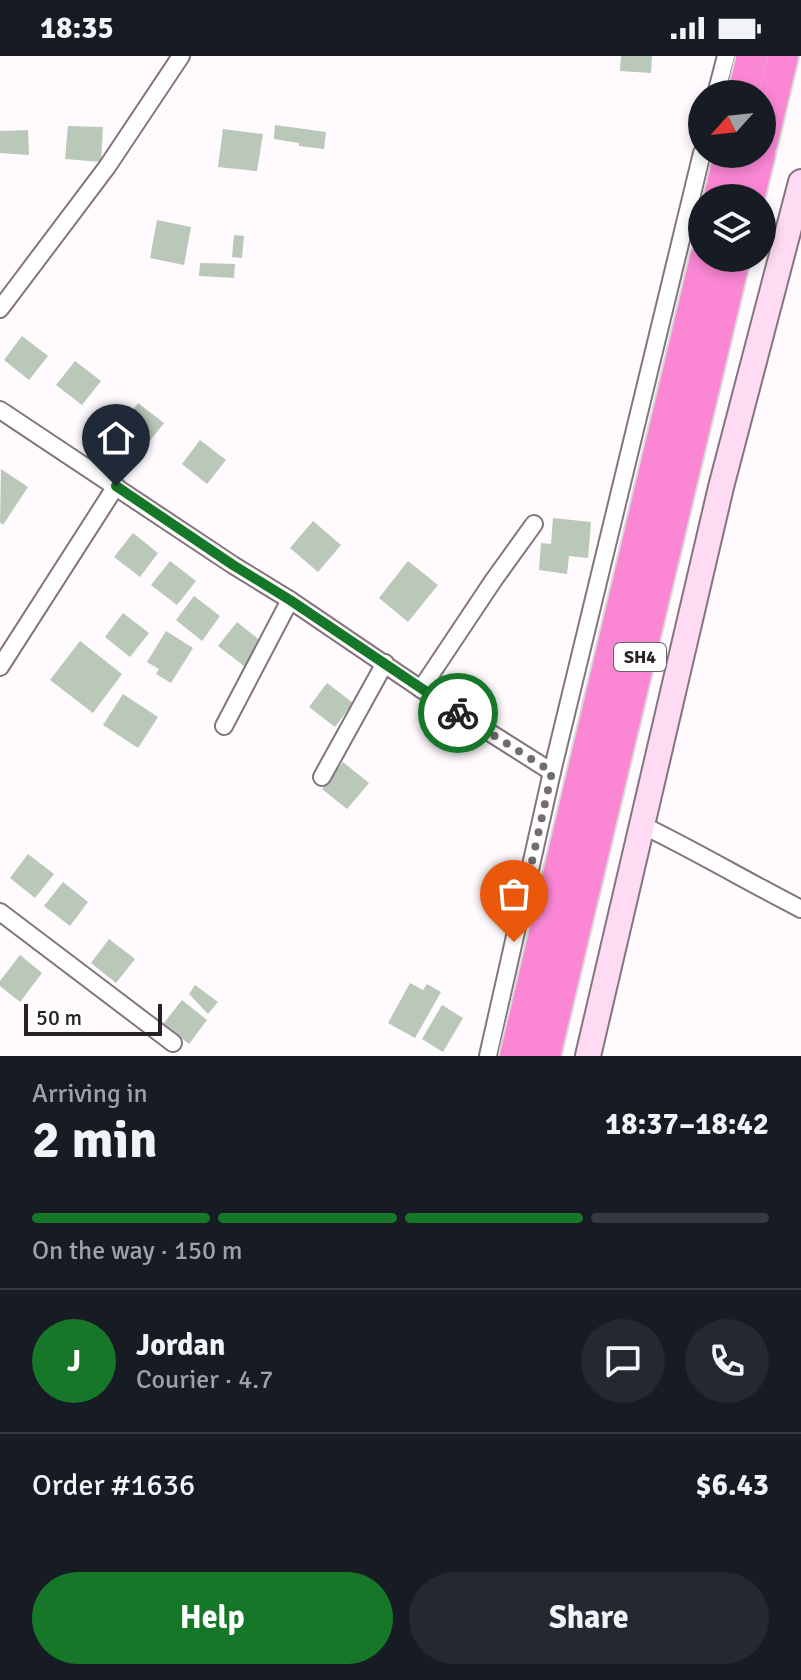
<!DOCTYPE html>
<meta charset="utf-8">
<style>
body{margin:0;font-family:Signika,sans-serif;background:#242831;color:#f1f3f6;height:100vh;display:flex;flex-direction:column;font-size:30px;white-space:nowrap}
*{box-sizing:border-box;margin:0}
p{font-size:26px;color:#9ea1a6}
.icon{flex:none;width:44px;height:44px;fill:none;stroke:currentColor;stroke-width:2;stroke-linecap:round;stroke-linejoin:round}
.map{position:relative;height:1000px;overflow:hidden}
.drawer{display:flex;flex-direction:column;background:#171b24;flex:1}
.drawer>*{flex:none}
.needle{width:52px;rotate:243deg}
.fabs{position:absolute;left:688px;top:24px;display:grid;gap:16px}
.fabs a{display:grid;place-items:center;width:88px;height:88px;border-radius:50%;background:#171b24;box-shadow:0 4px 12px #0003;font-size:40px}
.scale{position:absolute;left:24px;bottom:20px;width:138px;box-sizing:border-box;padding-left:8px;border:4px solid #272125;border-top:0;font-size:22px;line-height:28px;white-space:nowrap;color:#272125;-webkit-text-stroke:6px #fff;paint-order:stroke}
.pin{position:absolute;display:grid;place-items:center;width:68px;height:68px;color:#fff;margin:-82px -34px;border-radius:50% 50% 50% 0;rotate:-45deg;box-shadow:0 0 8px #0007}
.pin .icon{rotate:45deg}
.courier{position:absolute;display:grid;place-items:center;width:80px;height:80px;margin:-40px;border:6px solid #167728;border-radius:50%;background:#fff;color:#222;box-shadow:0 2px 10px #0007}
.headline em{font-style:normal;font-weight:700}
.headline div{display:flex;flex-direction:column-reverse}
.headline{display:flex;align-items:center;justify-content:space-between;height:136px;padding:0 32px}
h1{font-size:52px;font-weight:700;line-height:60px}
.bar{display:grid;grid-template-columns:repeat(4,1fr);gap:12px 8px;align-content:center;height:96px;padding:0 32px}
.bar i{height:10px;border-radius:6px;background:#363941}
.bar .active{background:#167728}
.bar p{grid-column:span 4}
.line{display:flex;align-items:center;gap:20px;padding:0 32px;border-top:2px solid #363941}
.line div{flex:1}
.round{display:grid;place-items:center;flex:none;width:84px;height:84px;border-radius:42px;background:#242831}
.cta{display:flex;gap:16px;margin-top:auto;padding:16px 32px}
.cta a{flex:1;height:92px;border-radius:48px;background:#167728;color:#fff;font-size:32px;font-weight:700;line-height:92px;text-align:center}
.cta a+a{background:#242831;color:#f1f3f6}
.status{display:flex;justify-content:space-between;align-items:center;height:56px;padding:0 40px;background:#171b24;direction:ltr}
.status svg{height:22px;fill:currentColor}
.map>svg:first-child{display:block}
</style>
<div class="status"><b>18:35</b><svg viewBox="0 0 49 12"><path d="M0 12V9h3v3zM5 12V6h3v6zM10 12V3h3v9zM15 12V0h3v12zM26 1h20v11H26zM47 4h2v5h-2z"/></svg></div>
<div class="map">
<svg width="801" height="1000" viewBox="0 0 801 1000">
<rect width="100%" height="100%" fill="#fefafd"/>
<g fill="#b9c8b9">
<path d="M621 0H652L651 17 620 15Z"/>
<path d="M275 69 326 76 324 93 299 90V87L274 83Z"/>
<path d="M68 70 103 71 101 106 65 103Z"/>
<path d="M223 73 263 78 257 115 218 111Z"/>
<path d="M28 74 29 99 0 97V75Z"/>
<path d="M157 164 191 171 184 209 150 202Z"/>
<path d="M234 179 244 180 242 202 232 201Z"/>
<path d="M200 207 235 208 234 222 199 220Z"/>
<path d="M22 280 48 300 29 324 4 304Z"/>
<path d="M75 305 101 325 82 349 56 329Z"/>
<path d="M138 347 164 367 145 391 120 371Z"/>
<path d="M200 384 226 404 207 428 182 408Z"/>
<path d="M1 413 28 431 3 469 0 466Z"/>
<path d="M553 462 591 466 588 502 569 500 567 518 539 514 541 487 551 488Z"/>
<path d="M313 465 341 489 318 516 290 492Z"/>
<path d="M133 477 158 497 140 521 114 501Z"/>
<path d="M170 505 196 525 177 549 151 529Z"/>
<path d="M408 505 438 529 408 566 379 542Z"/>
<path d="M194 540 220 560 202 585 176 564Z"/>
<path d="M123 557 149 577 130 601 105 581Z"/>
<path d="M237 566 262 586 244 610 218 590Z"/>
<path d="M166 575 193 592 171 627 156 618 159 613 147 606Z"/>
<path d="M80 585 122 618 93 657 50 624Z"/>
<path d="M327 627 353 647 335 671 309 651Z"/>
<path d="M123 638 158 661 138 692 103 669Z"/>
<path d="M343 706 369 727 347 753 322 733Z"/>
<path d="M28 798 54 818 35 842 10 822Z"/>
<path d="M63 826 88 846 70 870 44 850Z"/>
<path d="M109 883 135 903 116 927 91 907Z"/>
<path d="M20 899 42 917 20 946 0 930V925Z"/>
<path d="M410 927 423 934 427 928 441 936 415 982 388 967Z"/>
<path d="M195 929 218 946 208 958 189 938Z"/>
<path d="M182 944 207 964 189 988 163 968Z"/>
<path d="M442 949 463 962 443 996 422 983Z"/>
</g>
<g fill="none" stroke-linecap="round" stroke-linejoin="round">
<defs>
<g id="street">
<path d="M716 38 726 0"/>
<path d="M0 253 107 111 181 0"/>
<path d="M0 354 233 509 290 544 421 633 552 716"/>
<path d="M0 611 116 430"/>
<path d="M421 633 493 525 534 468"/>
<path d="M224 670 290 544"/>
<path d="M322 721 385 607"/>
<path d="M642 769C696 795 748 826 801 853"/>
<path d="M0 856 173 987"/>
<path d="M488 1000 552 716 702 97"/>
</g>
<path id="secondary" d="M588 1000 721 431 801 126"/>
<g id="highway">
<path d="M743 38 752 0"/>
<path d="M762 88 783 0"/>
<path d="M719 142 729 98"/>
<path d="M749 142 760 98"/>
<path d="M515 1000 705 202"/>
<path d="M545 1000 735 202"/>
</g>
</defs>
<use href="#street" stroke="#84747e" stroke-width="20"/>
<use href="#secondary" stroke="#84747e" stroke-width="28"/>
<use href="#highway" stroke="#d8d7d8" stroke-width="34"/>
<use href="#street" stroke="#fff" stroke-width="16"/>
<use href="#secondary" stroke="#fedbf2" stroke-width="24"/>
<use href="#highway" stroke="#fa86d4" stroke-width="30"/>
</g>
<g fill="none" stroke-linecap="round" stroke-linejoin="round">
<path stroke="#726d71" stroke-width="8" stroke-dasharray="0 14.4" d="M458 657 552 716 514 886"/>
<path stroke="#167728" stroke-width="10" d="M116 430 233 509 290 544 458 657"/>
</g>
<g text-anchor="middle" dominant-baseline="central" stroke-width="7" stroke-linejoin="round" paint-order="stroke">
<rect fill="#fff" stroke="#686466" stroke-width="2" x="614" y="587" width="52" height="28" rx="6"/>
<g font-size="18" font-weight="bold" fill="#272125">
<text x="640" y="601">SH4</text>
</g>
</g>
</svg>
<div class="fabs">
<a><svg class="needle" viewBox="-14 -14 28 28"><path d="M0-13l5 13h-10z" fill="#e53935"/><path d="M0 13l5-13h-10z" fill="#9ea1a6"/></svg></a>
<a><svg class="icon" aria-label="layers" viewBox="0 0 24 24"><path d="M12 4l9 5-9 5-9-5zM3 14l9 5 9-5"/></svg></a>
</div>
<div class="scale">50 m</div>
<div class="pin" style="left:514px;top:886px;background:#ea580c"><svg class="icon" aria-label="bag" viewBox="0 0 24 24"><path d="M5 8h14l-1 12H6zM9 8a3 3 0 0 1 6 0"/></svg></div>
<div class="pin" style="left:116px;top:430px;background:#1f2937"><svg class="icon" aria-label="home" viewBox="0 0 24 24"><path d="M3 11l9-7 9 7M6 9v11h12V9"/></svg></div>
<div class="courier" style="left:458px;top:657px"><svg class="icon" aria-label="bike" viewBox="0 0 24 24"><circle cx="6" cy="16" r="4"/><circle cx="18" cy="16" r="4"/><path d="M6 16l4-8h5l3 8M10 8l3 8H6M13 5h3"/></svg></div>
</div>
<section class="drawer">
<div class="headline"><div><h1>2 min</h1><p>Arriving in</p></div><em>18:37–18:42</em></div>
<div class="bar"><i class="active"></i><i class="active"></i><i class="active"></i><i></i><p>On the way · 150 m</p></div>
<div class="line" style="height:144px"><b class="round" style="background:#167728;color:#fff">J</b><div><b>Jordan</b><p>Courier · 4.7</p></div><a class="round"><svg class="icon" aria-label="chat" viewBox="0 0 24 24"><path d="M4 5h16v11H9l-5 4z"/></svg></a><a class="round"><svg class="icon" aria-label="phone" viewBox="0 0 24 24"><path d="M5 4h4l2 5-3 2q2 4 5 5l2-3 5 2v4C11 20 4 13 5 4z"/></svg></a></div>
<div class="line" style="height:104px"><div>Order #1636</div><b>$6.43</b></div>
<div class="cta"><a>Help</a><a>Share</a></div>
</section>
